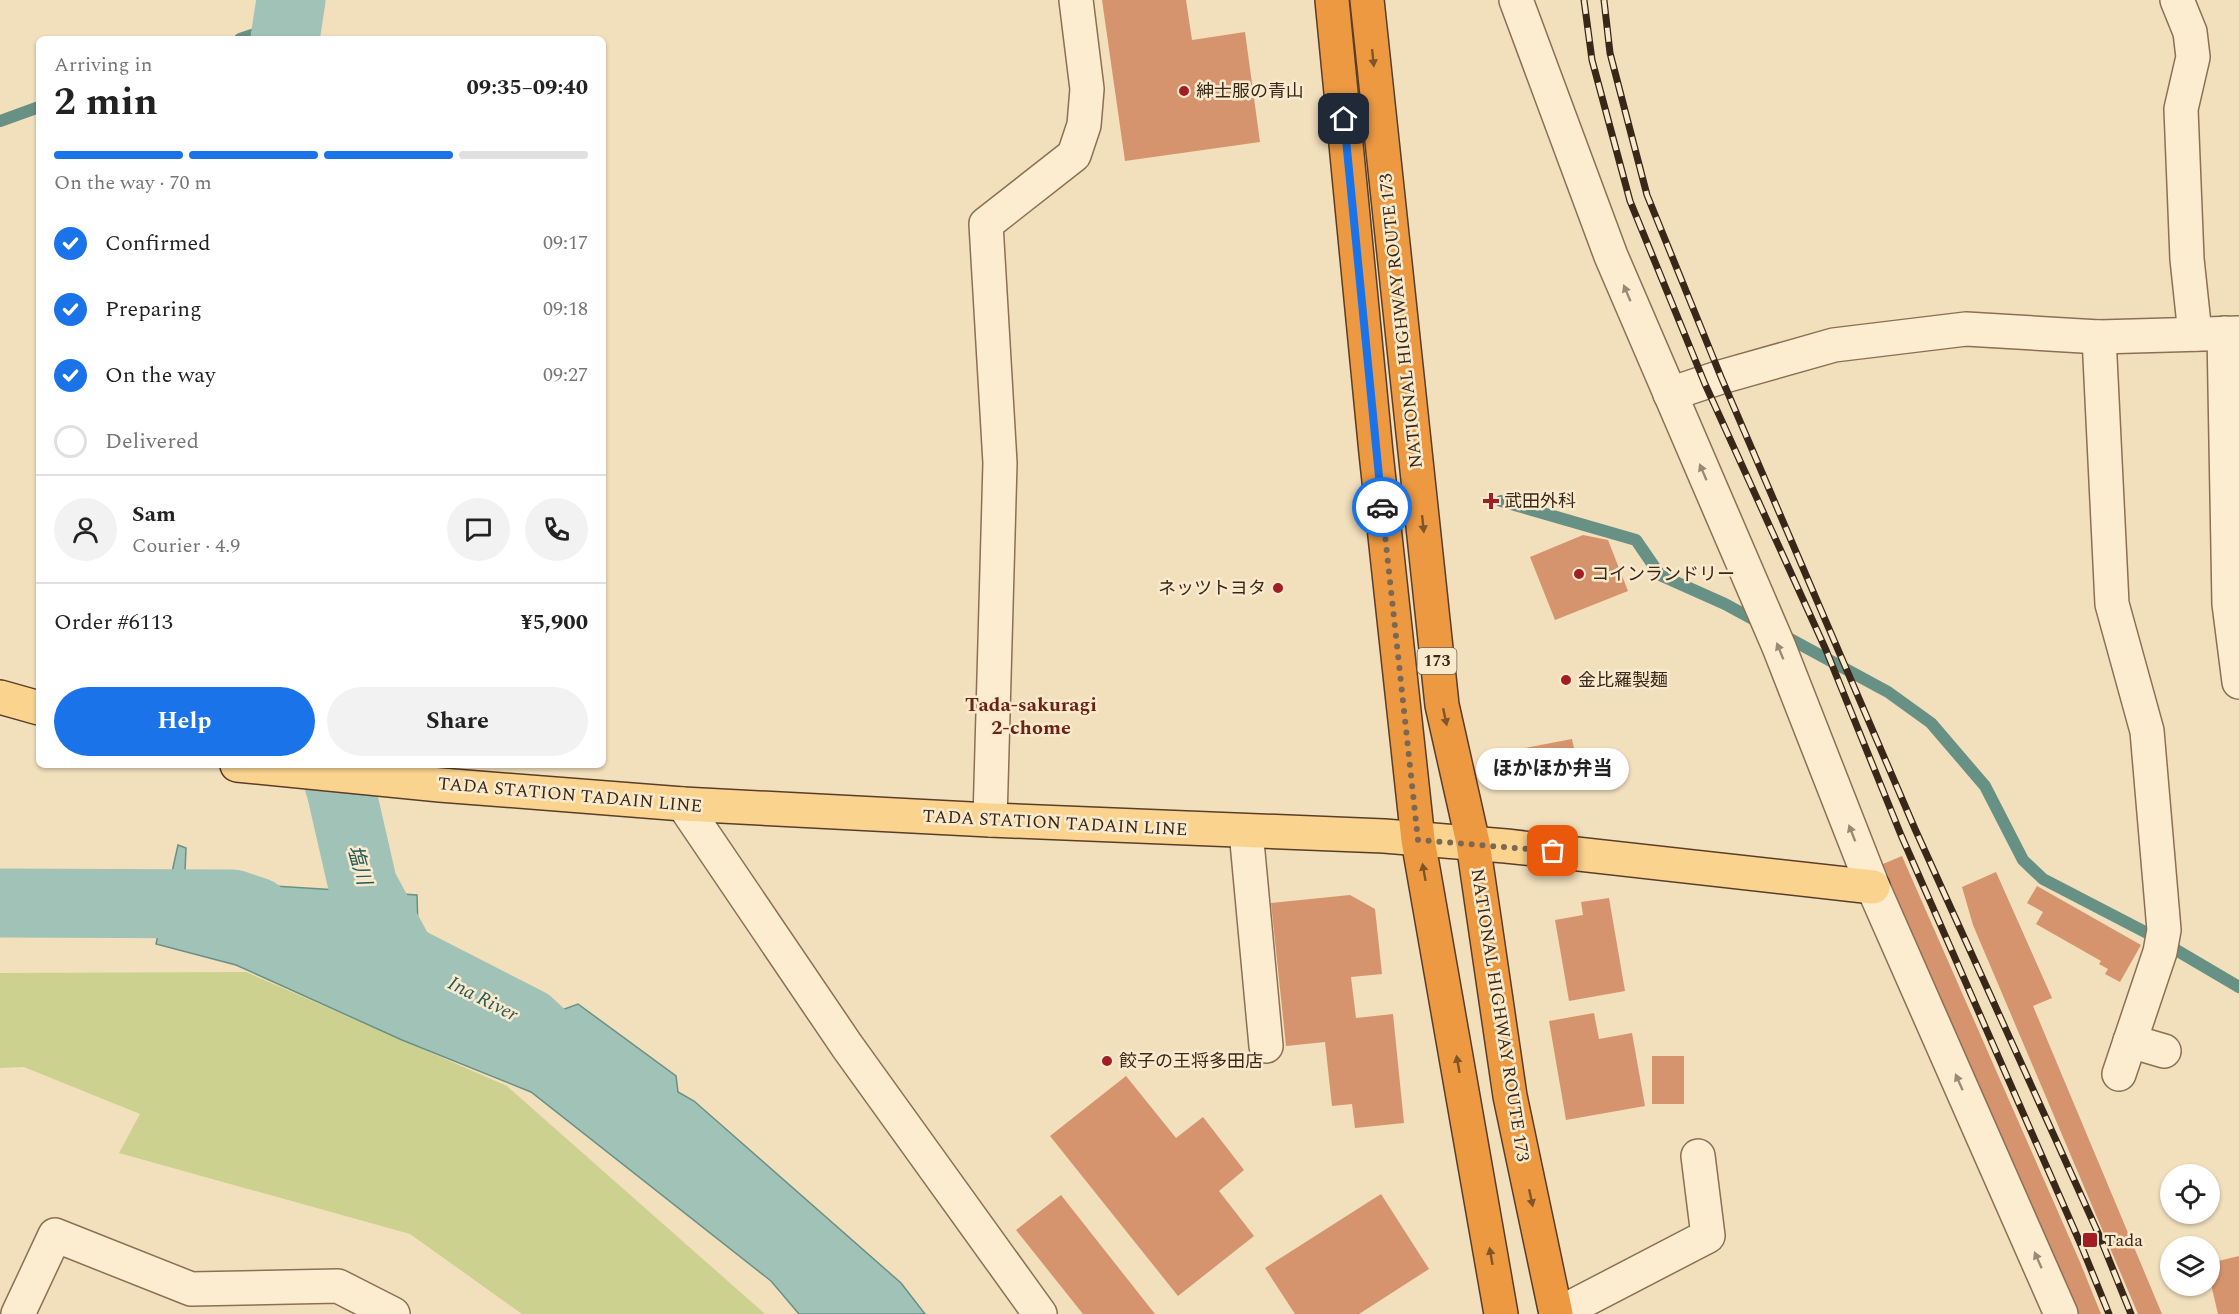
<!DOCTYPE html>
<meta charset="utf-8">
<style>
body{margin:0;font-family:Spectral,"Noto Sans JP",serif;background:#f2f2f2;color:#222;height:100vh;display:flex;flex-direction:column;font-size:22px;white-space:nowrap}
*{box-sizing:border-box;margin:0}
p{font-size:20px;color:#767676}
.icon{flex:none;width:33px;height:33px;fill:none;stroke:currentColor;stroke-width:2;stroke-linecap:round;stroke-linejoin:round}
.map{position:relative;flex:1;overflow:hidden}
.drawer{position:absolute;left:36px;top:36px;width:570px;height:732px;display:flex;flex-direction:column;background:#fff;border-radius:9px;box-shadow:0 2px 4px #0004}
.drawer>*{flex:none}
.tools{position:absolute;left:2160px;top:1164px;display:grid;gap:12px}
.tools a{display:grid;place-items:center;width:60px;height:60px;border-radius:50%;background:#fff;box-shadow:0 2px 4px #0004;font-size:30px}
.pin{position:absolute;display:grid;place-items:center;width:51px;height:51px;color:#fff;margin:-26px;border-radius:12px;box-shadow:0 3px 9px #0006}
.courier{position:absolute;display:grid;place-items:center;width:60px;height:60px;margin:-30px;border:4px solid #1a73e8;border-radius:50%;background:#fff;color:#222;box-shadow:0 2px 8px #0007}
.bubble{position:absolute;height:42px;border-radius:21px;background:#fff;box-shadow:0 2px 4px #0004;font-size:20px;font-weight:700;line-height:42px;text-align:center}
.summary em{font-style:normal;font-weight:700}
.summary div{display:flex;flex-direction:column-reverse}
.summary{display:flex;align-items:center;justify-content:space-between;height:102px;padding:0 18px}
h1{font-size:39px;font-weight:700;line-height:45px}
.bar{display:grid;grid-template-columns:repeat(4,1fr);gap:9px 6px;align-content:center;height:72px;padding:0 18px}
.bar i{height:8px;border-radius:4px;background:#e0e0e0}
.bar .current{background:#1a73e8}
.bar p{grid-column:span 4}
.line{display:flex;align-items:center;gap:15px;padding:0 18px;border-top:2px solid #e0e0e0}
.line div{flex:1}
.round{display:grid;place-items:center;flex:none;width:63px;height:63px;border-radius:32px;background:#f2f2f2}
ol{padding:0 18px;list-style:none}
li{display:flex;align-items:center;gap:18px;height:66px}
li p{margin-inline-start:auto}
li .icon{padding:6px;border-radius:50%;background:#1a73e8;color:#fff;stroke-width:4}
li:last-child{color:#767676}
li i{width:33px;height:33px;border:3px solid #e0e0e0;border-radius:50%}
.cta{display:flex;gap:12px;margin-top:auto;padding:12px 18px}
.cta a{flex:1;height:69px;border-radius:36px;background:#1a73e8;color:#fff;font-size:24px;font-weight:700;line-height:69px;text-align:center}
.cta a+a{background:#f2f2f2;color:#222}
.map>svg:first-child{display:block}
</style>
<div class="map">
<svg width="2239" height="1314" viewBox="0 0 2239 1314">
<rect width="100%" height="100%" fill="#f2dfbc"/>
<path fill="#cdd18f" d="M246 972 507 1086 765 1314H522L410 1234 119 1153 140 1114 24 1067 0 1068V973Z"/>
<path fill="#a1c3b7" stroke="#679185" stroke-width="1.5" d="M178 845 186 848 185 872 241 874 242 884 417 895 418 929 444 968 478 993 473 1009 498 1017 514 1007 540 1017 553 1003 562 1010 578 1004 676 1076 678 1092 694 1101 901 1283 925 1314H799L771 1281 531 1092 402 1040 236 965 156 944Z"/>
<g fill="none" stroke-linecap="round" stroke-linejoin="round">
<g stroke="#679185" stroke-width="12">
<path d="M240 39 287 23"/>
<path d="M0 121 39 107"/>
<path d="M1501 501 1636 540 1660 575 1725 604 1760 623"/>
<path d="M1781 634 1888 692 1931 723 1985 786 2023 860 2043 879 2149 934 2239 987"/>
</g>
<g stroke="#a1c3b7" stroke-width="69">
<path d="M285 39 291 0"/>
<path d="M333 765 341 790 363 886 402 958"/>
<path d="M0 903 233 904 257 912"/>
<path d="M391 954 402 958 529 1023 581 1072"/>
</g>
</g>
<g fill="#d5946e">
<path d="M1102 0H1186L1192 40 1245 32 1260 142 1125 161Z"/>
<path d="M1583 535 1608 540 1628 591 1555 620 1530 557Z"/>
<path d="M1572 739 1580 776 1530 788 1525 748Z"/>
<path d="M1902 856 2080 1262 2101 1314H2078L1901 909 1897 911 1878 866Z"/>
<path d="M1996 872 2052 998 2033 1006 2162 1314H2138L1973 925 1962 887Z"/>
<path d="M2037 886 2141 945 2120 982 2105 974 2108 969 2099 964 2101 961 2036 924 2043 912 2027 903Z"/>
<path d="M1350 895 1375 909 1382 974 1351 977 1356 1018 1393 1014 1404 1123 1355 1128 1352 1104 1332 1106 1325 1042 1286 1046 1271 903Z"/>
<path d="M1609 898 1625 991 1569 1001 1555 920 1583 915 1581 902Z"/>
<path d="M1594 1013 1599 1039 1632 1033 1645 1106 1566 1120 1549 1021Z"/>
<rect x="1652" y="1056" width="32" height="48"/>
<path d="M1126 1076 1176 1138 1203 1117 1244 1170 1219 1191 1254 1236 1178 1296 1050 1136Z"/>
<path d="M1381 1194 1429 1269 1359 1314H1295L1265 1268Z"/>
<path d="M1061 1195 1155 1314H1083L1016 1230Z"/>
<path d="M2239 1256V1314H2218L2210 1280V1263Z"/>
</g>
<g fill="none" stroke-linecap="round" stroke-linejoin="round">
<defs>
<g id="minor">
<path d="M1516 0 1611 256 1779 647 1873 887 2061 1314"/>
<path d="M2177 0 2190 32 2193 57 2181 109 2187 259 2195 334"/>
<path d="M2224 333 2229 604 2239 682"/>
<path d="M2099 337 2112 604 2147 731 2164 930 2160 952 2119 1074"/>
<path d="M1670 394 1721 377 1834 345 1966 329 2099 337 2239 333"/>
<path d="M683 804 847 1046 1040 1314"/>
<path d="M990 820 1000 463 986 224 1074 155 1084 125 1087 89 1076 0"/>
<path d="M1246 831 1266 1046"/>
<path d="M2130 1041 2164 1051"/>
<path d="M18 1314 55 1235 191 1289 338 1286 393 1314"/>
<path d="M1558 1314 1708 1236 1698 1156"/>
</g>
<g id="major">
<path d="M0 697 39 708"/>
<path d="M237 765 440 785 683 804 990 820 1384 836 1506 846 1873 887"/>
</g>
<g id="highway">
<path d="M1332 0 1376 453 1418 840 1501 1314"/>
<path d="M1367 0 1442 705 1473 843 1510 1096 1556 1314"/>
</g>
</defs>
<use href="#minor" stroke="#8c6f54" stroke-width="36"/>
<use href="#major" stroke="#593d29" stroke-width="36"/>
<use href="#highway" stroke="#593d29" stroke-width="36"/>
<use href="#minor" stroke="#fcedd0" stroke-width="33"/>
<use href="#major" stroke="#fad48f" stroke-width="33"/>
<use href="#highway" stroke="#ec9942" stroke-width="33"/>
<defs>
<g id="rail">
<path d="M1584 0 1592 60 1630 201 1705 384 1826 650 1901 835 2081 1245 2109 1314"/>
<path d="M1604 0 1610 53 1647 195 1721 377 1915 829 2099 1235 2131 1314"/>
</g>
</defs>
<use href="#rail" stroke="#39281a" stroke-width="7"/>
<use href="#rail" stroke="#f9eacd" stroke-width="4.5" stroke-dasharray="14" stroke-linecap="butt"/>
</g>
<defs><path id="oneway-solid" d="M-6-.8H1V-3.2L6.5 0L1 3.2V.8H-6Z" transform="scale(1.5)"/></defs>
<g fill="#81552a">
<use href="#oneway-solid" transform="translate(1373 58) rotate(84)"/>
<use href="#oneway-solid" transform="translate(1423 524) rotate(84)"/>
<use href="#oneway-solid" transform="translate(1445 717) rotate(78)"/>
<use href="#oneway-solid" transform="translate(1424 872) rotate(-100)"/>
<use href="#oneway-solid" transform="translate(1458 1064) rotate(-100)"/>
<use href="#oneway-solid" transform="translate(1531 1198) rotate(78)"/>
<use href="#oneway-solid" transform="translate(1491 1256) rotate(-100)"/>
</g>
<g fill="#9a8a75">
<use href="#oneway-solid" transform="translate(1627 293) rotate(-113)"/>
<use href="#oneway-solid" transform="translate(1703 472) rotate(-113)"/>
<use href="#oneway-solid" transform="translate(1780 651) rotate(-112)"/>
<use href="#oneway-solid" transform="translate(1852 833) rotate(-111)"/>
<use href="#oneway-solid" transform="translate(1959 1082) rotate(-114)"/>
<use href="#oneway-solid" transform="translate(2038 1260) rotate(-114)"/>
</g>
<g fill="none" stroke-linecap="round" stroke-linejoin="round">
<path stroke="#7a6853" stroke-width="6" stroke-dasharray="0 10.8" d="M1382 507 1418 840 1553 851"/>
<path stroke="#1a73e8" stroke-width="8" d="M1344 119 1382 507"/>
</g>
<g fill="#a11e25" stroke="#f9eacd" stroke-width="2">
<circle cx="1184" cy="91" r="6"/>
<path d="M1488 492h6v6h6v6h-6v6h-6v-6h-6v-6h6z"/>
<circle cx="1579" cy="574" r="6"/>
<circle cx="1278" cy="588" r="6"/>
<circle cx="1566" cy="680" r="6"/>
<circle cx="1107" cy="1061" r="6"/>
<rect x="2082" y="1232" width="16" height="16" rx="3"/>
</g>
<g text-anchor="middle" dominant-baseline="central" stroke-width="5" stroke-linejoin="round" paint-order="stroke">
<rect fill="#f9eacd" stroke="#736250" stroke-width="1.5" x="1417.5" y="648" width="39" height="26" rx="4.5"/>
<g font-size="16" font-weight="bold" fill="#39281a">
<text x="1437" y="661">173</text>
</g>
<g font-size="18" fill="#39281a" stroke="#f9eacd" text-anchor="start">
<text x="1196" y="91">紳士服の青山</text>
<text x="1504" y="501">武田外科</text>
<text x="1591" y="574">コインランドリー</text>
<text x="1266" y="588" text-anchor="end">ネッツトヨタ</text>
<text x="1578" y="680">金比羅製麺</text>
<text x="1119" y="1061">餃子の王将多田店</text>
<text x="2104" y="1240">Tada</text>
</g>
<g font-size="18" fill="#39281a" stroke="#f9eacd">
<text transform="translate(1401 321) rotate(-96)">NATIONAL HIGHWAY ROUTE 173</text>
<text transform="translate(570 795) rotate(5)">TADA STATION TADAIN LINE</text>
<text transform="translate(1055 823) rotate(3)">TADA STATION TADAIN LINE</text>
<text transform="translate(1500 1015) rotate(81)">NATIONAL HIGHWAY ROUTE 173</text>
</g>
<g font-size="20" font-weight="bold" fill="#6a2315" stroke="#f9eacd">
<text x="1031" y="705">Tada-sakuragi<tspan x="1031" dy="23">2-chome</tspan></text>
</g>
<g font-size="20" font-style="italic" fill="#285b55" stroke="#f9eacd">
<text transform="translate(359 865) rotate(74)">塩川</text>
<text transform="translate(483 999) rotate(27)">Ina River</text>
</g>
</g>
</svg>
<div class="tools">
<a><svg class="icon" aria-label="locate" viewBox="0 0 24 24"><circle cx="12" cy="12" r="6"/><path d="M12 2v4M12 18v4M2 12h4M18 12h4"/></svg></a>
<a><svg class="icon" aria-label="layers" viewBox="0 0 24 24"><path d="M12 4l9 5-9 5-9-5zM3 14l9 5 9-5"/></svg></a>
</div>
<div class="pin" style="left:1553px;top:851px;background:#ea580c"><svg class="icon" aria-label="bag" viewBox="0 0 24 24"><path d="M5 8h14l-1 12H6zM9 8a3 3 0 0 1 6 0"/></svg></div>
<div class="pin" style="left:1344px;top:119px;background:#1f2937"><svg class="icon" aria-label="home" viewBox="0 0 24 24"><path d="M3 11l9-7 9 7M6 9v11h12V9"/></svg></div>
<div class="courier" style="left:1382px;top:507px"><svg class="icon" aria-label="car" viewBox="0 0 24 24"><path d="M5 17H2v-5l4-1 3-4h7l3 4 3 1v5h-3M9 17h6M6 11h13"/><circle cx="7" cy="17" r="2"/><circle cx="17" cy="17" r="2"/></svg></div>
<div class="bubble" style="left:1476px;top:748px;width:153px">ほかほか弁当</div>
<section class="drawer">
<div class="summary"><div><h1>2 min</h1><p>Arriving in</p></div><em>09:35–09:40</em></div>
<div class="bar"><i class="current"></i><i class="current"></i><i class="current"></i><i></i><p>On the way · 70 m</p></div>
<ol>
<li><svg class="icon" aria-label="check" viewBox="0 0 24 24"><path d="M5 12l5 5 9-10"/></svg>Confirmed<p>09:17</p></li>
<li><svg class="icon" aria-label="check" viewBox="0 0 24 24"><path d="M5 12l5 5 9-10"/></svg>Preparing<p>09:18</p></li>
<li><svg class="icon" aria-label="check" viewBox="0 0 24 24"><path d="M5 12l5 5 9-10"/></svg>On the way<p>09:27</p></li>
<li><i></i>Delivered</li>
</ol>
<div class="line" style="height:108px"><a class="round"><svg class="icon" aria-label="person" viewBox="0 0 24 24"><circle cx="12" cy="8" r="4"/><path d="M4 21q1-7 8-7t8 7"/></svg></a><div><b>Sam</b><p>Courier · 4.9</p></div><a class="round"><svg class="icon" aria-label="chat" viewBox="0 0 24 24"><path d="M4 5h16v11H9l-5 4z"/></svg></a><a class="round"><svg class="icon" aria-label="phone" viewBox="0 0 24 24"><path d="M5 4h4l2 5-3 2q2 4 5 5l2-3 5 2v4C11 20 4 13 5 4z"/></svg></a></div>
<div class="line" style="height:78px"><div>Order #6113</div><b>¥5,900</b></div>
<div class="cta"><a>Help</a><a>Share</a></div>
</section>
</div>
